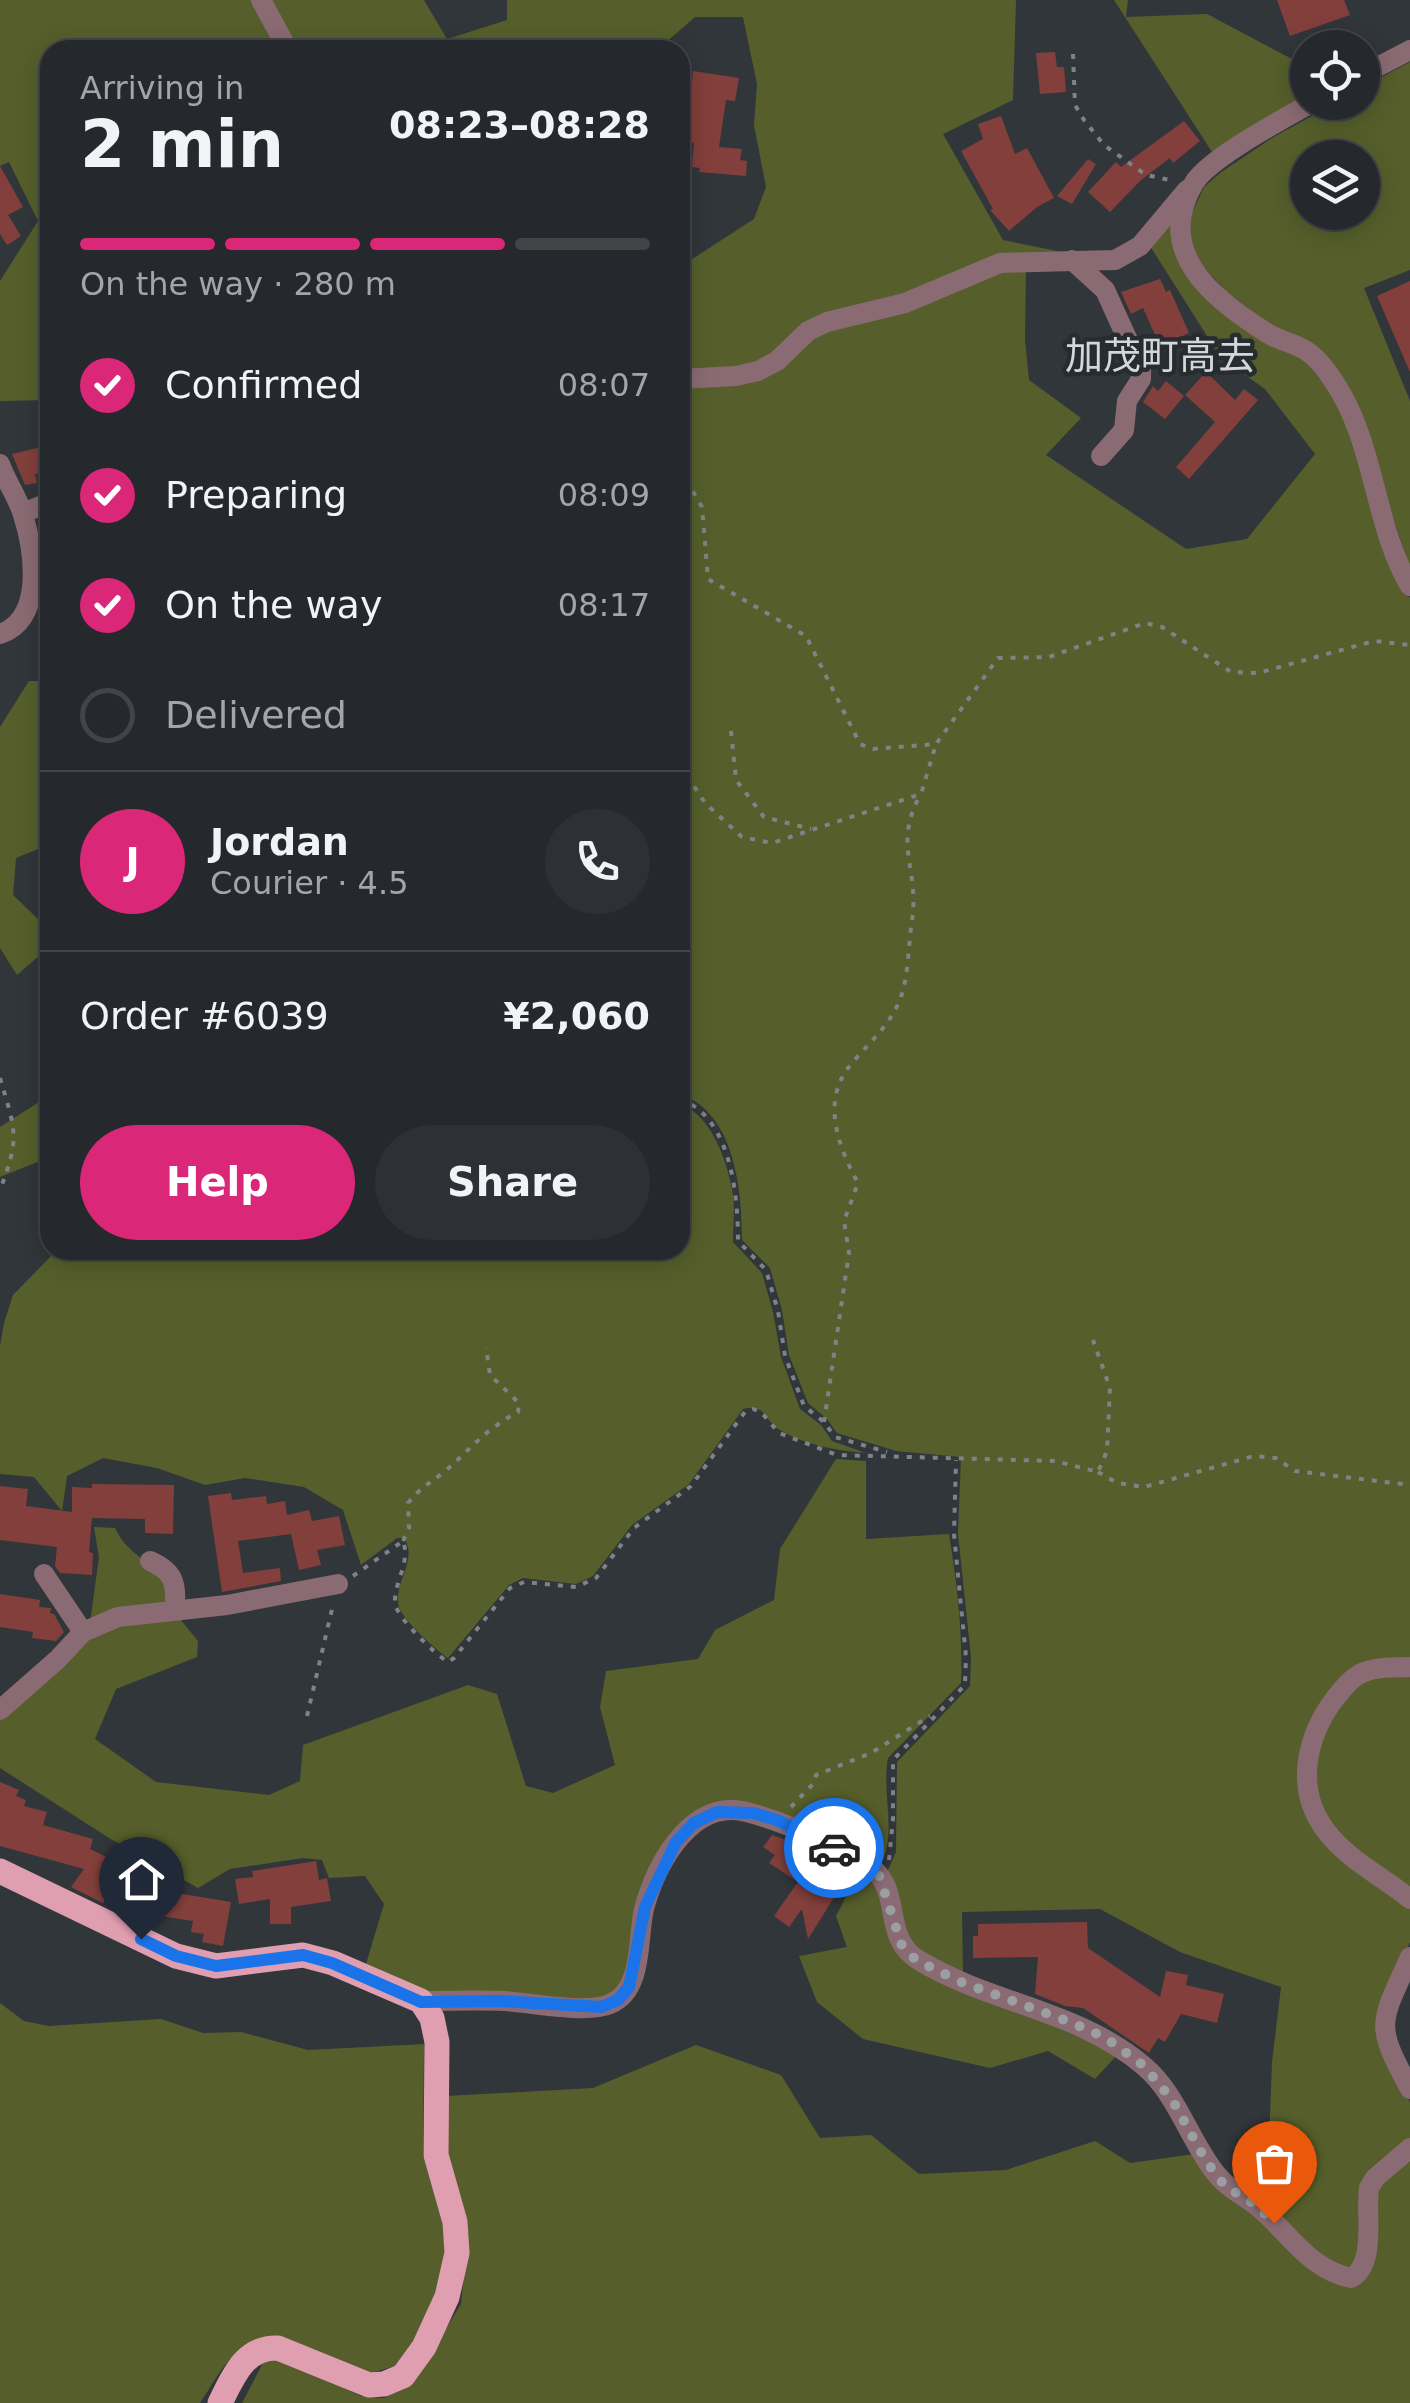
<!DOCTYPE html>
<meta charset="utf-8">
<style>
body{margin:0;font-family:"DejaVu Sans","Noto Sans JP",sans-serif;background:#2d3034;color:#f1f3f6;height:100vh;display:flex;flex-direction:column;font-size:38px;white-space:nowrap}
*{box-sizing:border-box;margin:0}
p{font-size:32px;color:#a3a6a9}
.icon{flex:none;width:55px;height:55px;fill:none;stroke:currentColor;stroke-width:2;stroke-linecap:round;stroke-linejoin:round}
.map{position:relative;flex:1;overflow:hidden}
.sheet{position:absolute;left:40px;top:40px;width:650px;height:1220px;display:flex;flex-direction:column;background:#25282c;border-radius:30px;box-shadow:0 5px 25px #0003,0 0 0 2px #424448}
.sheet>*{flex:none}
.tools{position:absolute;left:1290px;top:30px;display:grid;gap:20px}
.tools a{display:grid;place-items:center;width:90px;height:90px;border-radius:50%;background:#25282c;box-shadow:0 5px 25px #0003,0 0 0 2px #424448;font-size:50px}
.pin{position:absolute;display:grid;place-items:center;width:85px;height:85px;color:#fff;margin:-102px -42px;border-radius:50% 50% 50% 0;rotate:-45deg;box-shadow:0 0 10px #0007}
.pin .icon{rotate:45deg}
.courier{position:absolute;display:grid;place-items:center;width:100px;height:100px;margin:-50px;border:8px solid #1a73e8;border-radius:50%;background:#fff;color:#222;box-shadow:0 2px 12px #0007}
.head em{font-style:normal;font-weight:600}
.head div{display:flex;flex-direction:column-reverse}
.head{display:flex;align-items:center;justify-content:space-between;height:170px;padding:0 40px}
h1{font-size:65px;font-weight:600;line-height:75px}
.bar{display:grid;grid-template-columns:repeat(4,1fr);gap:15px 10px;align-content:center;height:120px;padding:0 40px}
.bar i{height:12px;border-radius:8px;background:#424448}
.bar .active{background:#db2777}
.bar p{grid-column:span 4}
.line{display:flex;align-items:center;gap:25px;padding:0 40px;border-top:2px solid #424448}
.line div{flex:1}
.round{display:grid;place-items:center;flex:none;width:105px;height:105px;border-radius:52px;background:#2d3034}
ol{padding:0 40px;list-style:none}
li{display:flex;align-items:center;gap:30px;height:110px}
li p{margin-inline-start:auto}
li .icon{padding:10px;border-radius:50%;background:#db2777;color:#fff;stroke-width:4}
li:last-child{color:#a3a6a9}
li i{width:55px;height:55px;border:5px solid #424448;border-radius:50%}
.primary-button{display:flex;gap:20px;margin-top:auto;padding:20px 40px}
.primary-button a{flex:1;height:115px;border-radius:60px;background:#db2777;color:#fff;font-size:40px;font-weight:600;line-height:115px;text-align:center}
.primary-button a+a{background:#2d3034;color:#f1f3f6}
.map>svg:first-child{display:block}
</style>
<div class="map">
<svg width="1410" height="2403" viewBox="0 0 1410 2403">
<rect width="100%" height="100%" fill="#31363a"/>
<g fill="#565f2b" fill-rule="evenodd">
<path d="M0 0H252L280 50H50V400L0 401V281L38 221 9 162 0 166Z"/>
<path d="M267 0H424L447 39 507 20V0H1016L1013 100 943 134 1003 240 1072 254 982 262 756 365 680 373V267L754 219 766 187 754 125 757 84 743 17H695L657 50H295Z"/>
<path d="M1114 0H1128L1126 17 1207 14 1307 67V95L1212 152Z"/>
<path d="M1410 62V270L1364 288 1410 401V569L1360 416 1272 327 1226 291 1192 255 1188 221 1204 187 1220 173 1272 138 1335 103 1362 102 1363 87ZM1308 158H1362V212H1308Z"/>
<path d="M1172 216C1171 241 1173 257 1189 276L1304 359 1333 396 1346 422 1401 587 1410 598V1661L1349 1674 1302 1795 1410 1907V1942L1382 2005 1381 2048 1410 2102V2138L1370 2174 1360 2259 1354 2270 1339 2269 1249 2194 1269 2142 1272 2062 1281 1987 1180 1952 1100 1909 962 1912 963 1976 907 1942 886 1874 896 1852 897 1762 970 1686 971 1657 958 1534 961 1457 896 1451 837 1433 827 1419 808 1403 789 1355 782 1310 770 1268 742 1240C742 1190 735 1113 680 1094V385L737 382 812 336 987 274 1026 267 1025 340 1029 380 1081 418 1046 455 1186 549 1247 539 1315 454 1265 389 1221 358 1150 246Z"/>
<path d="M29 681H50V844L16 858 13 895 40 921 46 950 17 975 0 948V727Z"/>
<path d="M50 1095V1157L0 1177V1127Z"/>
<path d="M680 1104C712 1115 728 1163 733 1195 735 1210 733 1227 733 1242L762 1273 773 1312 781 1357 800 1409 821 1425 832 1441 866 1453C838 1451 805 1445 780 1430 764 1421 766 1403 743 1409L689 1484 632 1525 593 1576 576 1584 523 1578 509 1585 448 1658C437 1651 402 1619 399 1607 392 1584 419 1561 404 1538H397L361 1565 343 1510 304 1487 245 1478 205 1485 157 1468 103 1458 67 1476 62 1511 34 1477 0 1474V1346L4 1323 13 1295 57 1250H680Z"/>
<path d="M836 1459 866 1461V1539L949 1534C957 1583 963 1634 961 1683L888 1758C881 1794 898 1833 880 1867L754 1807 671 1839 624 1984 600 2001 431 1992 366 1964 384 1904 365 1876 329 1878 322 1860 303 1858 230 1869 198 1888 109 1838 0 1768V1717L94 1631 176 1614 198 1641 197 1657 116 1689 95 1739 156 1782 269 1795 300 1781 303 1745 468 1685 497 1694 526 1786 553 1793 615 1765 600 1707 606 1671 698 1659 715 1630 774 1600 780 1549Z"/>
<path d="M94 1527 115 1528C133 1566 163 1555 169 1605L90 1623 99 1557Z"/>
<path d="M1410 1673V1892L1342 1840 1322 1813 1313 1769 1326 1720 1363 1679Z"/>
<path d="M861 1868 874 1879 889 1932 1011 2008 1118 2054 1095 2079 1048 2051 990 2068 863 2039 817 2002 799 1956 847 1947 836 1916Z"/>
<path d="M0 2003 24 2021 49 2026 161 2019 203 2033 241 2032 308 2050 424 2044 423 2156 443 2224 445 2252 436 2293 413 2341 395 2366 371 2373 281 2336C238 2334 221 2371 200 2403H0Z"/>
<path d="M696 2045 781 2075 820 2138 871 2135 919 2174 1006 2170 1095 2141 1130 2163 1195 2154 1352 2285 1375 2190 1410 2156V2403H242L265 2359 276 2357 361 2396 384 2398 409 2387 432 2351 461 2304 466 2254 448 2167 447 2096 593 2088Z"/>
</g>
<g fill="#833f3b">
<path d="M1277 0H1344L1350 15 1290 36Z"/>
<path d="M1055 52 1057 67H1064L1066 92 1040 94 1036 53Z"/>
<path d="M693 71 739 78 735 101 726 100 719 147 742 149 740 160 747 161 746 176 699 172 700 168 692 167 694 143 687 142Z"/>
<path d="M1001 116 1015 154 1027 148 1054 198 1037 207 1009 231 990 210 993 209 961 151 983 139 978 124Z"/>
<path d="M1184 121 1200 141 1173 163 1170 158 1141 180 1110 212 1088 192 1116 162 1121 167Z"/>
<path d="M1088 159 1096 164 1072 204 1057 196Z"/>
<path d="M0 166 23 207 8 215 21 236 7 245 0 234Z"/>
<path d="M1160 279 1166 292 1170 290 1189 333 1160 346 1143 308 1131 314 1121 292Z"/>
<path d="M1410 281V372L1377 296Z"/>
<path d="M1206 372 1235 400 1244 389 1258 400 1189 479 1176 467 1215 422 1185 395Z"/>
<path d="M1166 381 1184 396 1165 419 1143 402 1153 386 1158 391Z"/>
<path d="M50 445V471L35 474 37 483 25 485 12 454Z"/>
<path d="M92 1484 174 1485 173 1534 145 1533V1519L92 1518 89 1552 93 1553 92 1575 60 1573 55 1566 57 1547 0 1540V1486L28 1489 26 1506 72 1512V1487L92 1488Z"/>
<path d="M231 1493 232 1500 266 1496 267 1504 285 1501 287 1515 309 1510 312 1521 339 1516 345 1545 317 1550 321 1565 299 1570 291 1534 238 1541 243 1573 280 1568 281 1581 222 1592 208 1496Z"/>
<path d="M0 1594 40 1600 39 1607 51 1608 50 1613 54 1614 64 1632 56 1641 32 1638 33 1632 0 1627Z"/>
<path d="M0 1782 19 1790 16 1796 26 1800 24 1806 47 1812 43 1825 93 1839 90 1849 150 1878 147 1888 231 1902 223 1946 202 1942 204 1934 191 1932 193 1921 161 1916 106 1897 103 1903 71 1887 84 1869 0 1846Z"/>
<path d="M772 1835 786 1840 845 1880 808 1939 802 1909 789 1927 774 1916 798 1882 769 1863 775 1855 763 1847Z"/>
<path d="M316 1861 319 1880 327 1878 331 1901 291 1907V1924H270V1899L239 1904 235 1879 253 1877 252 1871Z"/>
<path d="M1087 1922 1088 1948 1160 1997 1166 1971 1188 1975 1186 1985 1224 1994 1217 2023 1181 2014 1165 2042 1158 2038 1149 2053 1083 2008 1065 2006 1035 1994 1038 1957 973 1958V1936H978V1924Z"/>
</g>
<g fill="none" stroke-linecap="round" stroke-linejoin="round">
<g stroke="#7f8387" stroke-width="4" stroke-dasharray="5 8" stroke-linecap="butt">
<path d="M1073 54 1075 105 1084 120 1104 145 1146 175 1170 180"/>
<path d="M680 469 702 507 708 579 806 636 860 744 873 749 936 744 998 658 1049 657 1145 623 1162 627 1231 672 1258 673 1374 641 1410 645"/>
<path d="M731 731 736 780 764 817 811 829"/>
<path d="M680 765 705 803 742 837 772 843 921 794 936 744"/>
<path d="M0 1078C16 1132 20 1137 0 1190"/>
<path d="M680 1099C731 1117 738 1195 738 1241L766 1270 778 1311 785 1356 804 1406 824 1422 835 1437 887 1452"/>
<path d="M824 1422 849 1253 844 1221 858 1183C838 1146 820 1100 852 1063 869 1043 888 1027 899 1002 909 979 908 945 912 920 920 870 892 844 921 794"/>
<path d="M1098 1472 1117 1483 1144 1487 1254 1456 1276 1458 1295 1471 1410 1485"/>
<path d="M403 1541 409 1528 408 1503C421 1487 429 1484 444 1472 471 1449 484 1430 518 1412L519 1403 490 1375 486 1347"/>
<path d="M353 1576 403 1541C411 1562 394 1582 395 1603 396 1617 435 1654 448 1662L454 1658 510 1588 524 1582 576 1587 596 1578 634 1528 691 1486 739 1420 745 1412 753 1409 761 1412 779 1433 837 1455 1055 1461 1098 1472 1107 1451 1110 1388 1093 1340"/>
<path d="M307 1716 333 1605"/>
<path d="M791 1807 814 1783 816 1775 871 1753 930 1716"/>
<path d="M889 1860 893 1819V1760L965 1685 966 1657 954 1534 956 1460"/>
</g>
<g stroke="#8b6b73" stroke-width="20">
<path d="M261 0 288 50"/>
<path d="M1362 75 1410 50"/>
<path d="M1313 102C1285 118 1209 158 1194 183 1153 252 1212 298 1267 333 1279 341 1296 343 1308 352 1320 360 1334 381 1341 393 1375 452 1376 529 1410 586"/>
<path d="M1072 260 1105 290 1141 369V379L1127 401 1124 430 1101 456"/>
<path d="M680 379 736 376 758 371 777 361 808 331 827 322 905 303 1000 263 1115 260 1140 246 1187 190"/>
<path d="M0 464C6 482 18 497 23 515 34 550 45 619 0 634"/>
<path d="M23 513 50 502"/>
<path d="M150 1561C175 1572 176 1583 175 1609"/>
<path d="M44 1574 83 1632"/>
<path d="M1410 1667C1392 1668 1374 1666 1358 1675 1348 1681 1343 1689 1336 1697 1306 1736 1294 1789 1326 1831 1347 1859 1383 1877 1410 1899"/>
<path d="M0 1710 58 1659 83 1632 118 1617 227 1605 338 1584"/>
<path d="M1410 1957C1380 2024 1374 2023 1410 2089"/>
<path d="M421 2001C449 2001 477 2000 505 2001 532 2003 586 2014 610 2004 644 1990 637 1938 644 1909 655 1868 686 1807 735 1810 762 1812 864 1854 879 1875 900 1901 884 1940 920 1961 992 2004 1081 2011 1145 2067 1174 2092 1186 2130 1207 2161 1223 2187 1235 2189 1257 2206 1289 2232 1308 2269 1351 2278 1377 2264 1365 2214 1369 2188L1375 2178 1410 2148"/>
</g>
<path stroke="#e09fb1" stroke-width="25" d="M0 1871 176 1956 216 1966 303 1955 333 1963 421 2001 432 2018 437 2042 436 2155 455 2222 457 2253 447 2297 424 2347 403 2376 384 2384 369 2385 278 2348C244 2347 233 2377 220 2403"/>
</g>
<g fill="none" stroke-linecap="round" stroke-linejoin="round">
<path stroke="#9b9fa2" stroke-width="10" stroke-dasharray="0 18" d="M834 1848 865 1863 879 1875 902 1946 916 1960 961 1982 1070 2022 1106 2038 1144 2066 1173 2101 1206 2161 1225 2186 1256 2205 1274 2223"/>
<path stroke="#1a73e8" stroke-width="12" d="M141 1939 176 1956 216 1966 303 1955 332 1963 421 2002 500 2001 601 2007 618 2000 629 1987 645 1907 676 1842 694 1823 717 1812 753 1813 777 1820 834 1848"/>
</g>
<g text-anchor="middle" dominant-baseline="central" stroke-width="9" stroke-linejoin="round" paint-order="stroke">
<g font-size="38" fill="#d4d7da" stroke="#272c30">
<text x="1160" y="356">加茂町高去</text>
</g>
</g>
</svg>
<div class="tools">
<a><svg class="icon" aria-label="locate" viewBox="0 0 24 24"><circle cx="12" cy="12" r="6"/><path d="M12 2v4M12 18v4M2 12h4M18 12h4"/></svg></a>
<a><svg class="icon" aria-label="layers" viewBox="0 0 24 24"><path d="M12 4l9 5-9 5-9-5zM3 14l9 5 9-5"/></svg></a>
</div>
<div class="pin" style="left:1274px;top:2223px;background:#ea580c"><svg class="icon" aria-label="bag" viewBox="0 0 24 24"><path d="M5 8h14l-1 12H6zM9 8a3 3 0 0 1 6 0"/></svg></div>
<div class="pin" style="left:141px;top:1939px;background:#1f2937"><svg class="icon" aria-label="home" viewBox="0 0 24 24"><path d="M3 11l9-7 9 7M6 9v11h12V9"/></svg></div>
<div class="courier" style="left:834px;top:1848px"><svg class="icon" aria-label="car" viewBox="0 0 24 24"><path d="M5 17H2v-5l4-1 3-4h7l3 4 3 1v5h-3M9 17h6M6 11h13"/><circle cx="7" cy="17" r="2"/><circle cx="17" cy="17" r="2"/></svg></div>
<section class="sheet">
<div class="head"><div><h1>2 min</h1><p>Arriving in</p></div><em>08:23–08:28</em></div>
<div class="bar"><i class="active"></i><i class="active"></i><i class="active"></i><i></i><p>On the way · 280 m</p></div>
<ol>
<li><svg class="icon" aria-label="check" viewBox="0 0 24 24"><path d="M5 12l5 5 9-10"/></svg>Confirmed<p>08:07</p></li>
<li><svg class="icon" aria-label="check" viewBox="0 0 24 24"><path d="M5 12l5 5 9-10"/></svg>Preparing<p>08:09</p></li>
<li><svg class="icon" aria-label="check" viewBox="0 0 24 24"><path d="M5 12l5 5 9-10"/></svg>On the way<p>08:17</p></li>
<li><i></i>Delivered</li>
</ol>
<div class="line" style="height:180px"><b class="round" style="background:#db2777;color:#fff">J</b><div><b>Jordan</b><p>Courier · 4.5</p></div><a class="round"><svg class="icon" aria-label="phone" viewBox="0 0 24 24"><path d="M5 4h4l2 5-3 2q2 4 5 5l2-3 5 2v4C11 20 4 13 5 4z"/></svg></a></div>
<div class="line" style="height:130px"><div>Order #6039</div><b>¥2,060</b></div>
<div class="primary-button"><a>Help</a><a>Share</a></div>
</section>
</div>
